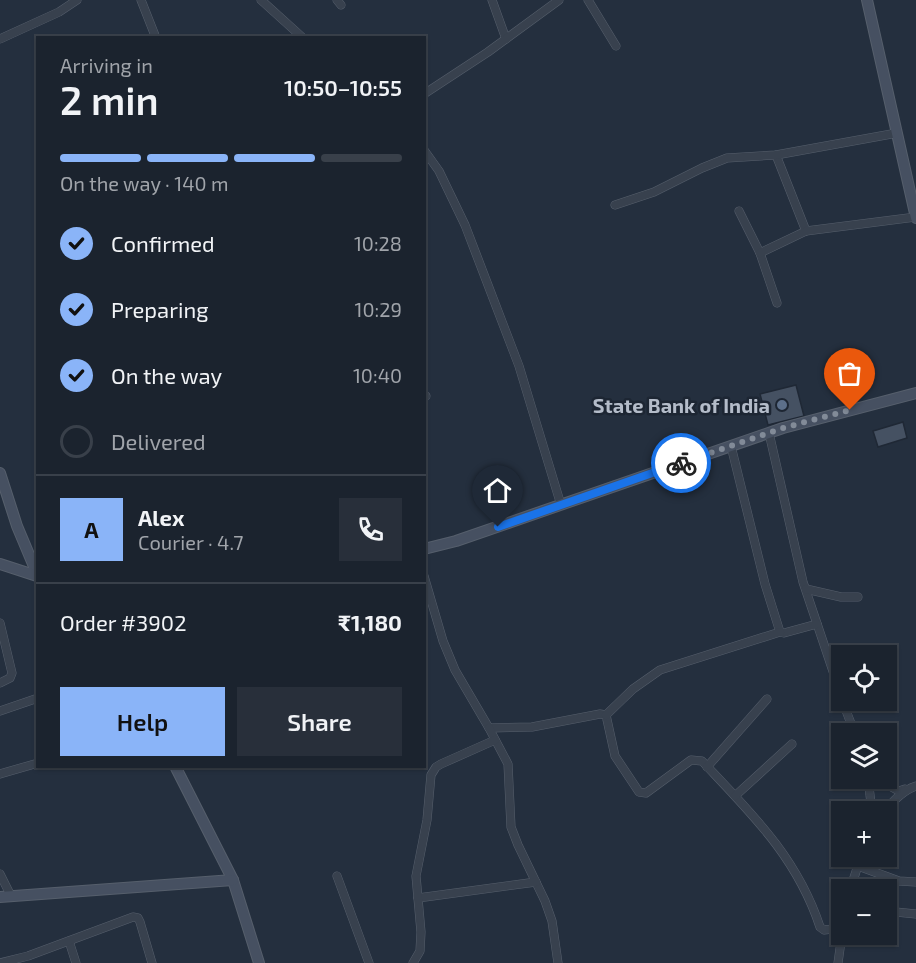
<!DOCTYPE html>
<meta charset="utf-8">
<style>
body{margin:0;font-family:"Exo 2",sans-serif;background:#282f3a;color:#f1f3f6;height:100vh;display:flex;flex-direction:column;font-size:22px;white-space:nowrap}
*{box-sizing:border-box;margin:0}
p{font-size:20px;color:#a0a4aa}
.icon{flex:none;width:33px;height:33px;fill:none;stroke:currentColor;stroke-width:2;stroke-linecap:round;stroke-linejoin:round}
.map{position:relative;flex:1;overflow:hidden}
.side{position:absolute;left:36px;top:36px;width:390px;height:732px;display:flex;flex-direction:column;background:#1b232e;border-radius:0px;box-shadow:0 2px 4px #0004,0 0 0 2px #39404a}
.side>*{flex:none}
.tools{position:absolute;left:831px;top:645px;display:grid;gap:12px}
.tools a{display:grid;place-items:center;width:66px;height:66px;border-radius:0px;background:#1b232e;box-shadow:0 2px 4px #0004,0 0 0 2px #39404a;font-size:30px}
.pin{position:absolute;display:grid;place-items:center;width:51px;height:51px;color:#fff;margin:-62px -26px;border-radius:50% 50% 50% 0;rotate:-45deg;box-shadow:0 0 6px #0007}
.pin .icon{rotate:45deg}
.courier{position:absolute;display:grid;place-items:center;width:60px;height:60px;margin:-30px;border:4px solid #1a73e8;border-radius:50%;background:#fff;color:#222;box-shadow:0 2px 8px #0007}
.summary em{font-style:normal;font-weight:600}
.summary div{display:flex;flex-direction:column-reverse}
.summary{display:flex;align-items:center;justify-content:space-between;height:102px;padding:0 24px}
h1{font-size:39px;font-weight:600;line-height:45px}
.bar{display:grid;grid-template-columns:repeat(4,1fr);gap:9px 6px;align-content:center;height:72px;padding:0 24px}
.bar i{height:8px;border-radius:4px;background:#39404a}
.bar .active{background:#8ab4f8}
.bar p{grid-column:span 4}
.line{display:flex;align-items:center;gap:15px;padding:0 24px;border-top:2px solid #39404a}
.line div{flex:1}
.round{display:grid;place-items:center;flex:none;width:63px;height:63px;border-radius:0px;background:#282f3a}
ol{padding:0 24px;list-style:none}
li{display:flex;align-items:center;gap:18px;height:66px}
li p{margin-inline-start:auto}
li .icon{padding:6px;border-radius:50%;background:#8ab4f8;color:#111;stroke-width:4}
li:last-child{color:#a0a4aa}
li i{width:33px;height:33px;border:3px solid #39404a;border-radius:50%}
.primary-button{display:flex;gap:12px;margin-top:auto;padding:12px 24px}
.primary-button a{flex:1;height:69px;border-radius:0px;background:#8ab4f8;color:#111;font-size:24px;font-weight:600;line-height:69px;text-align:center}
.primary-button a+a{background:#282f3a;color:#f1f3f6}
.map>svg:first-child{display:block}
</style>
<div class="map">
<svg width="916" height="963" viewBox="0 0 916 963">
<rect width="100%" height="100%" fill="#242f3e"/>
<g fill="#455162" stroke="#1f2835" stroke-width="1.5">
<path d="M796 385 804 416 768 425 760 394Z"/>
<path d="M903 422 907 438 878 447 873 431Z"/>
</g>
<g fill="none" stroke-linecap="round" stroke-linejoin="round">
<defs>
<g id="street">
<path d="M141 0 156 38"/>
<path d="M261 0 303 38"/>
<path d="M337 0 341 5"/>
<path d="M492 0 506 39"/>
<path d="M588 0 616 46"/>
<path d="M0 39 59 12 77 0"/>
<path d="M424 94 488 52 559 0"/>
<path d="M424 150 439 171 465 225 519 366 561 505"/>
<path d="M776 155 806 231"/>
<path d="M615 205 654 192 702 168 727 158 776 155 897 133"/>
<path d="M739 211 760 253 777 303"/>
<path d="M760 253 806 231 916 217"/>
<path d="M424 397 426 396"/>
<path d="M769 433 803 582 842 698"/>
<path d="M731 446 765 584 780 632 784 633 817 624"/>
<path d="M424 576 443 641 455 670 489 728 532 727 600 714 606 715 615 756 639 792 646 793 691 760 702 761C751 813 797 857 820 927L824 930 842 928"/>
<path d="M806 589 841 597H858"/>
<path d="M0 623 12 673 10 678 0 683"/>
<path d="M842 700 855 734"/>
<path d="M0 711 38 698"/>
<path d="M606 715 633 689 660 670 780 632"/>
<path d="M489 728 508 764 511 827 518 845 545 901 552 921 558 963"/>
<path d="M707 767 767 699"/>
<path d="M0 774 38 763"/>
<path d="M868 778 872 812"/>
<path d="M875 778 899 791 905 789"/>
<path d="M735 796 792 744"/>
<path d="M884 812C893 801 903 790 916 786"/>
<path d="M858 866 899 881 916 882"/>
<path d="M0 874 11 896"/>
<path d="M337 876 369 963"/>
<path d="M850 890 861 856"/>
<path d="M418 898 536 882"/>
<path d="M886 911 916 914"/>
<path d="M69 941 76 963"/>
<path d="M0 963 28 956 133 917 138 918 140 922 152 963"/>
<path d="M413 963 420 951 421 932 416 876 427 820 431 775 436 767 441 764 495 740"/>
<path d="M838 963 842 934"/>
</g>
<g id="secondary">
<path d="M867 0 916 218"/>
<path d="M0 473 17 526 38 576"/>
<path d="M424 549 456 541 783 428 916 393"/>
<path d="M0 564 37 576"/>
<path d="M175 766 233 880 259 963"/>
<path d="M0 897 233 880"/>
</g>
</defs>
<use href="#street" stroke="#565f6c" stroke-width="9"/>
<use href="#secondary" stroke="#565f6c" stroke-width="12"/>
<use href="#street" stroke="#38414e" stroke-width="8"/>
<use href="#secondary" stroke="#465061" stroke-width="10"/>
</g>
<g fill="none" stroke-linecap="round" stroke-linejoin="round">
<path stroke="#828b98" stroke-width="6" stroke-dasharray="0 10.8" d="M681 463 783 428 850 410"/>
<path stroke="#1a73e8" stroke-width="8" d="M498 527 681 463"/>
</g>
<circle fill="#5c6f8a" stroke="#1d2633" stroke-width="2" cx="782" cy="405" r="6"/>
<g text-anchor="middle" dominant-baseline="central" stroke-width="5" stroke-linejoin="round" paint-order="stroke">
<g font-size="20" font-weight="bold" fill="#b4bcc9" stroke="#1d2633" text-anchor="end">
<text x="770" y="405">State Bank of India</text>
</g>
</g>
</svg>
<div class="tools">
<a><svg class="icon" aria-label="locate" viewBox="0 0 24 24"><circle cx="12" cy="12" r="6"/><path d="M12 2v4M12 18v4M2 12h4M18 12h4"/></svg></a>
<a><svg class="icon" aria-label="layers" viewBox="0 0 24 24"><path d="M12 4l9 5-9 5-9-5zM3 14l9 5 9-5"/></svg></a>
<a>+</a>
<a>−</a>
</div>
<div class="pin" style="left:850px;top:410px;background:#ea580c"><svg class="icon" aria-label="bag" viewBox="0 0 24 24"><path d="M5 8h14l-1 12H6zM9 8a3 3 0 0 1 6 0"/></svg></div>
<div class="pin" style="left:498px;top:527px;background:#1f2937"><svg class="icon" aria-label="home" viewBox="0 0 24 24"><path d="M3 11l9-7 9 7M6 9v11h12V9"/></svg></div>
<div class="courier" style="left:681px;top:463px"><svg class="icon" aria-label="bike" viewBox="0 0 24 24"><circle cx="6" cy="16" r="4"/><circle cx="18" cy="16" r="4"/><path d="M6 16l4-8h5l3 8M10 8l3 8H6M13 5h3"/></svg></div>
<section class="side">
<div class="summary"><div><h1>2 min</h1><p>Arriving in</p></div><em>10:50–10:55</em></div>
<div class="bar"><i class="active"></i><i class="active"></i><i class="active"></i><i></i><p>On the way · 140 m</p></div>
<ol>
<li><svg class="icon" aria-label="check" viewBox="0 0 24 24"><path d="M5 12l5 5 9-10"/></svg>Confirmed<p>10:28</p></li>
<li><svg class="icon" aria-label="check" viewBox="0 0 24 24"><path d="M5 12l5 5 9-10"/></svg>Preparing<p>10:29</p></li>
<li><svg class="icon" aria-label="check" viewBox="0 0 24 24"><path d="M5 12l5 5 9-10"/></svg>On the way<p>10:40</p></li>
<li><i></i>Delivered</li>
</ol>
<div class="line" style="height:108px"><b class="round" style="background:#8ab4f8;color:#111">A</b><div><b>Alex</b><p>Courier · 4.7</p></div><a class="round"><svg class="icon" aria-label="phone" viewBox="0 0 24 24"><path d="M5 4h4l2 5-3 2q2 4 5 5l2-3 5 2v4C11 20 4 13 5 4z"/></svg></a></div>
<div class="line" style="height:78px"><div>Order #3902</div><b>₹1,180</b></div>
<div class="primary-button"><a>Help</a><a>Share</a></div>
</section>
</div>
